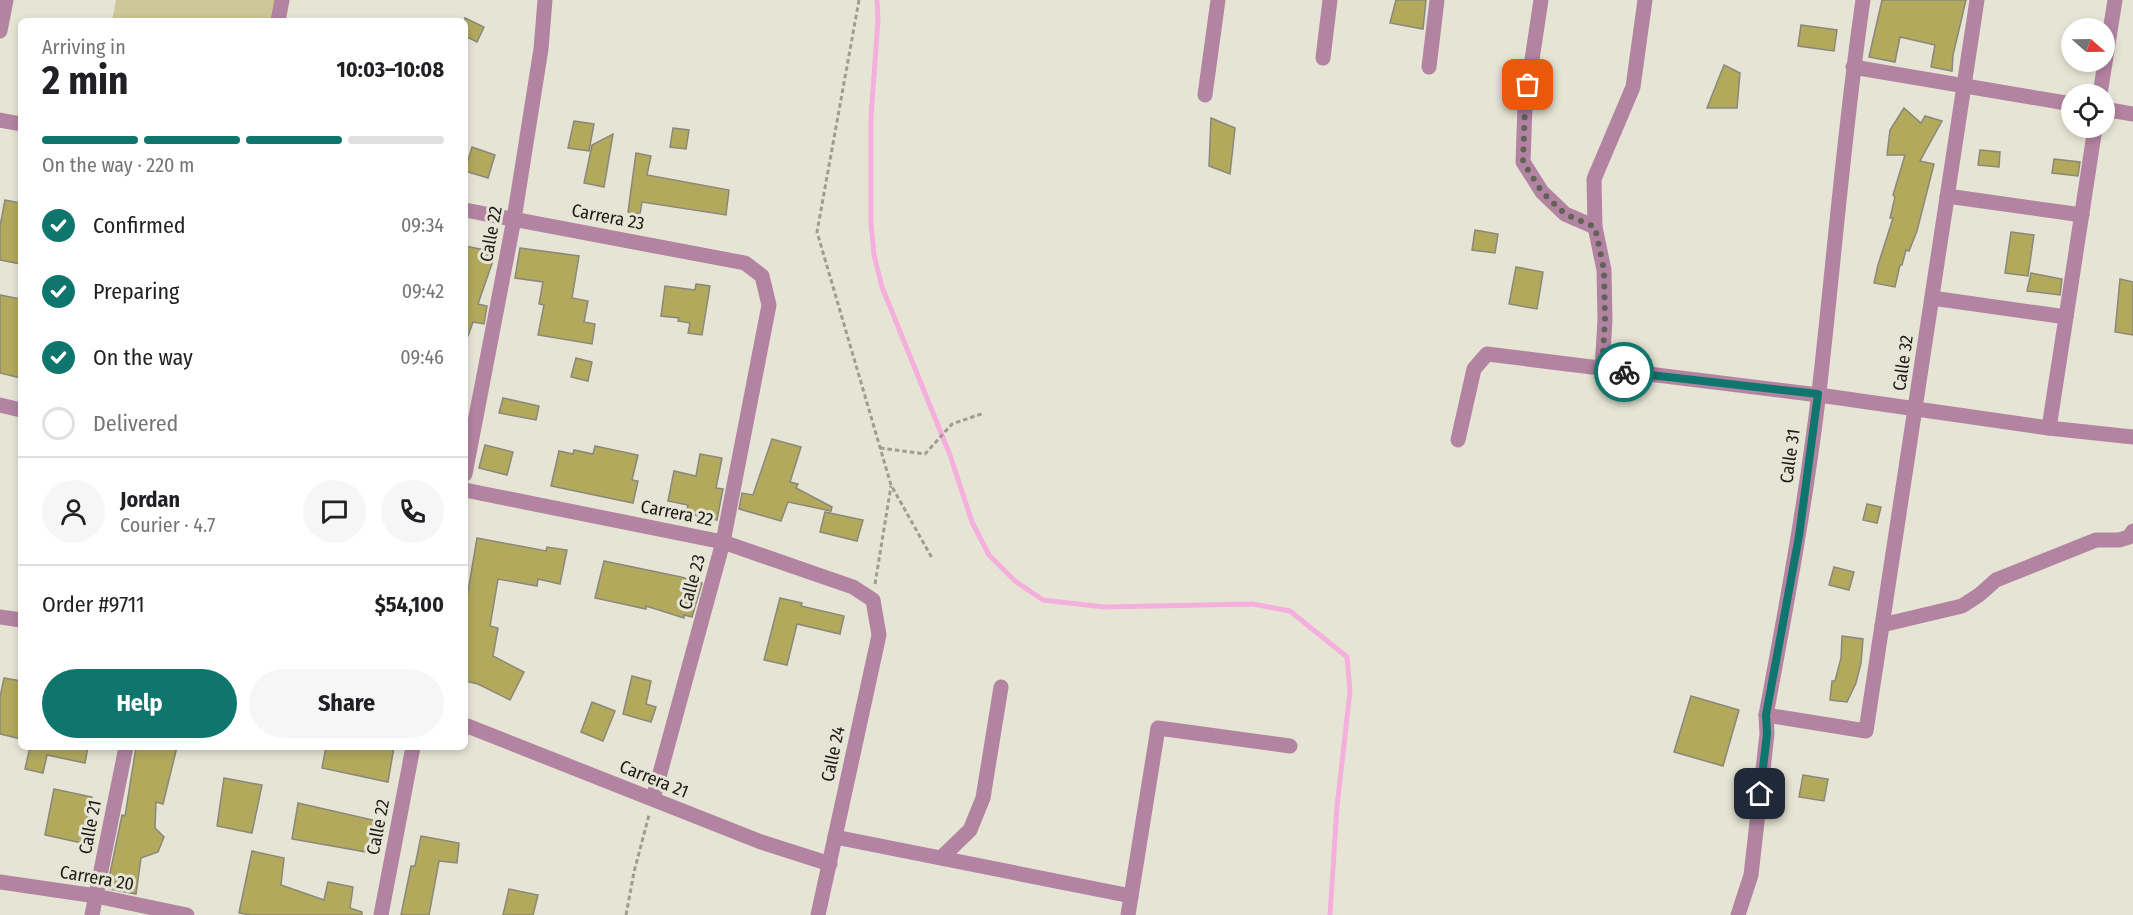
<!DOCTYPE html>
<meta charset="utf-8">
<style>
body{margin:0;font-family:"Fira Sans Condensed",sans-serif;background:#f6f6f6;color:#202124;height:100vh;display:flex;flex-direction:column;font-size:22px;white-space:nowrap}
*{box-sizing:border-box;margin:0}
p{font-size:20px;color:#757577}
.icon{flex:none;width:33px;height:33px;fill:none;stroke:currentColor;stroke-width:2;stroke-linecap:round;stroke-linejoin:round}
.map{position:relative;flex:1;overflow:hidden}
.side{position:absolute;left:18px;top:18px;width:450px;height:732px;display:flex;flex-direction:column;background:#fff;border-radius:9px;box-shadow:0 3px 9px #0003}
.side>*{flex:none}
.needle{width:39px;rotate:110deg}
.fabs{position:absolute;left:2061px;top:18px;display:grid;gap:12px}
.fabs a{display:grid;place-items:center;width:54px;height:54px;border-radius:50%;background:#fff;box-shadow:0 3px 9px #0003;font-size:30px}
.pin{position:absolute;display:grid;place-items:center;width:51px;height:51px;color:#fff;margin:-26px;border-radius:12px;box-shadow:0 3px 9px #0006}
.courier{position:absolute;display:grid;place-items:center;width:60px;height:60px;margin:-30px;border:4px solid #0f766e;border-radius:50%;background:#fff;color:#222;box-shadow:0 2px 8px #0007}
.head em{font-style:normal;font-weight:700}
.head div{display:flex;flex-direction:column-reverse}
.head{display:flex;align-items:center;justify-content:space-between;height:102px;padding:0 24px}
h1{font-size:39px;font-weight:700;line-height:45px}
.bar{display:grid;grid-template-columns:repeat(4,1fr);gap:9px 6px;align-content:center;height:72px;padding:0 24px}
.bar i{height:8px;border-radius:4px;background:#e0e0e0}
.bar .active{background:#0f766e}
.bar p{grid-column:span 4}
.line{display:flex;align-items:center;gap:15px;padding:0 24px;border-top:2px solid #e0e0e0}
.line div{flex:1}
.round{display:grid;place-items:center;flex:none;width:63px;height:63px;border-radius:32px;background:#f6f6f6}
ol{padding:0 24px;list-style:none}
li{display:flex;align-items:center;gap:18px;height:66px}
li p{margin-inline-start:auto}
li .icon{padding:6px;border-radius:50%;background:#0f766e;color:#fff;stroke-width:4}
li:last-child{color:#757577}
li i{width:33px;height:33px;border:3px solid #e0e0e0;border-radius:50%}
.primary-button{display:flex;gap:12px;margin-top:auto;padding:12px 24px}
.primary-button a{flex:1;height:69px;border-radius:36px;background:#0f766e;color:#fff;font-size:24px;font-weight:700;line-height:69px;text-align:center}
.primary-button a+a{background:#f6f6f6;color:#202124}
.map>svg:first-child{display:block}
</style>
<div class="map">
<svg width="2133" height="915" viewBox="0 0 2133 915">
<rect width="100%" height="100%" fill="#e6e5d5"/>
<path fill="#cdc797" d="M116 0H278L274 21H112Z"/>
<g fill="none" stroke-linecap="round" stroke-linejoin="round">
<path stroke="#f4afdc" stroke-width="5" d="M877 0 878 20 871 117V223L874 255 882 287 950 455 972 522 989 555 1015 581 1043 600 1104 607 1253 604 1290 611 1347 657 1350 691 1337 807 1330 915"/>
</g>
<g fill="#b2a95d" stroke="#8a887a" stroke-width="1.5">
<path d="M1396 0H1426L1423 29 1390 23Z"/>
<path d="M1882 0H1966L1953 55 1952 71 1931 67 1935 45 1900 37 1895 62 1869 57Z"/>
<path d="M465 18 484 27 477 42 465 36Z"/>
<path d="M1801 25 1837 30 1834 51 1798 46Z"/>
<path d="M1724 65 1740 73 1737 108H1707Z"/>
<path d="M1904 108 1921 123 1925 116 1942 121 1920 161 1934 164 1917 231 1909 251 1906 250 1902 265H1900L1895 287 1874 283 1878 265 1893 218H1890L1895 197 1893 195 1905 155H1887L1890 130Z"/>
<path d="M1211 118 1235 128 1230 174 1209 166Z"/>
<path d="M574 121 594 124 589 151 568 148Z"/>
<path d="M673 128 689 130 686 149 670 147Z"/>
<path d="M613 134 604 187 584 183 592 145Z"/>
<path d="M472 147 495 155 488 178 465 171Z"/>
<path d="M1980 150 2000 152 1999 167 1978 165Z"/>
<path d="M636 153 651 156 647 175 729 190 726 215 642 202 640 214 628 212Z"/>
<path d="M2054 159 2080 162 2078 176 2052 173Z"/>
<path d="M5 200 21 203V264L0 260V226Z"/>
<path d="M1475 230 1498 234 1495 253 1472 250Z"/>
<path d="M2011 232 2034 235 2028 276 2005 273Z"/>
<path d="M465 246 496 252 478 304 487 306 484 324 473 322 468 336H465Z"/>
<path d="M520 248 579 256 572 298 588 301 584 322 595 324 592 344 538 335 544 305 539 304 543 282 515 278Z"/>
<path d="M1516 267 1543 272 1537 309 1509 304Z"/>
<path d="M2031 273 2062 279 2060 295 2027 291Z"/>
<path d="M2120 279 2133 282V335L2115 332Z"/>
<path d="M696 284 710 286 702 335 688 333 690 323 678 321 679 318 661 316 665 286 695 290Z"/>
<path d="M0 295 21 299V378L0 373Z"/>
<path d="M576 358 592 362 588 381 571 377Z"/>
<path d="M503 398 539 406 536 420 499 413Z"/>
<path d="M772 439 801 447 790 482 798 484 796 488 832 507 831 511 788 502 781 521 739 509 742 493 753 495Z"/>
<path d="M485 445 513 452 507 475 479 468Z"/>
<path d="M595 446 638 455 632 480 638 481 633 503 551 486 559 451 573 454 574 450 593 454Z"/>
<path d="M700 454 722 458 716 488 723 489 717 520 686 513 688 505 668 501 674 471 696 476Z"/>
<path d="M1867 504 1881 507 1877 523 1863 520Z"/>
<path d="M825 512 863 520 857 541 820 532Z"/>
<path d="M477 538 546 551 547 547 567 550 560 584 538 579 537 586 498 579 490 626 498 628 493 656 524 672 510 700 478 684 465 681V609Z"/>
<path d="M604 561 681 577 702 583 692 617 684 615V618L646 606V609L595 598Z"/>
<path d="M1834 567 1854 572 1849 590 1829 585Z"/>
<path d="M780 598 802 603 801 606 844 616 840 634 797 624 787 665 764 660Z"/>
<path d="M1842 636 1863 639 1861 663 1856 683 1847 702 1830 700 1832 681H1835L1841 658Z"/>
<path d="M632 676 651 681 646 704 656 707 651 722 623 714Z"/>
<path d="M4 678 21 681V739L0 734V697Z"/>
<path d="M1691 696 1739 710 1723 766 1674 752Z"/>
<path d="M592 702 615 711 603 741 581 732Z"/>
<path d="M30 747H88L85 763 47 755 43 773 25 769Z"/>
<path d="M136 747H177L163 804 156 802 155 828 164 837 158 852 141 858 136 894 109 889 110 873 122 815 125 816Z"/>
<path d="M326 747H394L388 782 322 768Z"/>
<path d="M1803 775 1828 779 1824 801 1799 797Z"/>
<path d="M224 778 262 785 252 833 217 826Z"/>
<path d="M54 789 92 797 82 843 45 835Z"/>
<path d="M298 803 373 820 372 853 292 839Z"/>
<path d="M421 836 459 843 457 863 439 861 429 915H401L411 866H415Z"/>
<path d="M252 851 284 858 281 885 324 900 328 882 353 887 350 908 362 912V915H250L239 913Z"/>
<path d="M509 889 538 895 533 915H503Z"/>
</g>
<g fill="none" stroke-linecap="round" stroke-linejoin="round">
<g stroke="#9e9d91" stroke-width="3" stroke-dasharray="4.5 3" stroke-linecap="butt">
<path d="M859 0 817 232 891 485 932 558"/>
<path d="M880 448 925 454 952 424 984 413"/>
<path d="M875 584 891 486"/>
<path d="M626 915 634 872 649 815"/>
</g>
<g stroke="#b384a2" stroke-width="15">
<path d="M1541 0 1525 106 1523 162 1542 192 1565 214 1595 227"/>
<path d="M278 21 282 0"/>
<path d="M0 31 6 0"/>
<path d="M1323 58 1330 0"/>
<path d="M1429 67 1437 0"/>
<path d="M1853 67 2072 104"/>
<path d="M2100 94 2115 0"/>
<path d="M1205 95 1218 0"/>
<path d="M2104 109 2133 114"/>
<path d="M0 120 21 124"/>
<path d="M1947 196 2082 215"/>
<path d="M465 210 745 263 762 276 769 305 723 542 653 799"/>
<path d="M1932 298 2066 317"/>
<path d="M1602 369 1605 320 1604 270 1595 227 1594 179 1633 87 1645 0"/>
<path d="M0 405 21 410"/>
<path d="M2049 428 2095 128"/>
<path d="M1458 440 1474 369 1487 354 1819 395 2049 428 2133 437"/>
<path d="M465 474 514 219 541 49 545 0"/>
<path d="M465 490 723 542 853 587 873 600 879 635 818 915"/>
<path d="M0 617 21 620"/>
<path d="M1882 625 1962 606 1979 595 1996 580 2096 540H2119L2129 537 2133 531"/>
<path d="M1766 715 1866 731 1977 0"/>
<path d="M465 725 761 842 830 864"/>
<path d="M835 837 1131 896"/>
<path d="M942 857 970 830 983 798 1001 687"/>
<path d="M0 882 96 896 187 915"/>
<path d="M92 915 126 747"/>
<path d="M381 915 413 747"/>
<path d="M1128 915 1158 728 1290 746"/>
<path d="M1738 915 1751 875 1767 734 1766 715C1786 608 1806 501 1819 392 1834 262 1844 130 1863 0"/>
</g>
</g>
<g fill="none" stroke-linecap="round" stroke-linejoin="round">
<path stroke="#626258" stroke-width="6" stroke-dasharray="0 10.8" d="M1528 85 1525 106 1523 162 1542 192 1565 214 1595 227 1604 270 1605 320 1602 369 1624 372"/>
<path stroke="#0f766e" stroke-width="8" d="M1624 372 1818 394 1799 536 1766 715 1767 734 1760 794"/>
</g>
<g text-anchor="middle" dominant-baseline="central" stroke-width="6" stroke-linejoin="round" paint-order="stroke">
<g font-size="18" fill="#1b1b15" stroke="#e6e5d5">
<text transform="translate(608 217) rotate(11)">Carrera 23</text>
<text transform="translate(491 234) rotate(-80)">Calle 22</text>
<text transform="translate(1903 363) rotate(-82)">Calle 32</text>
<text transform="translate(1790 456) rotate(-82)">Calle 31</text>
<text transform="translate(677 513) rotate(11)">Carrera 22</text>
<text transform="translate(692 582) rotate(-75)">Calle 23</text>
<text transform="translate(833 754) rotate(-78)">Calle 24</text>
<text transform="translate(654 779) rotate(22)">Carrera 21</text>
<text transform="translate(90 827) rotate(-79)">Calle 21</text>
<text transform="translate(378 827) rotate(-79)">Calle 22</text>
<text transform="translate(97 878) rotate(10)">Carrera 20</text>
</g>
</g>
</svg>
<div class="fabs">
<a><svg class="needle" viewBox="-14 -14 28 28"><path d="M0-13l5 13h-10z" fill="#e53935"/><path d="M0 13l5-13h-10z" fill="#757577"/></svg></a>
<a><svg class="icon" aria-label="locate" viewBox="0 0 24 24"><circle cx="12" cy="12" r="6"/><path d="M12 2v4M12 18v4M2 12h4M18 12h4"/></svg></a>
</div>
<div class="pin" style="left:1528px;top:85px;background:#ea580c"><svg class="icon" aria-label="bag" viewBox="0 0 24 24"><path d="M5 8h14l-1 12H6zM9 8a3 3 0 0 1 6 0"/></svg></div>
<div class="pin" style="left:1760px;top:794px;background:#1f2937"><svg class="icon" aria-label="home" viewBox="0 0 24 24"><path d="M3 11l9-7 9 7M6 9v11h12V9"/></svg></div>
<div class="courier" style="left:1624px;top:372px"><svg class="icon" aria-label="bike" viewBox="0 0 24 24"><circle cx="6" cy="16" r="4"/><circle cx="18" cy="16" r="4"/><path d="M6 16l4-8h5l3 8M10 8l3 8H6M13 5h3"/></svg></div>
<section class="side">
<div class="head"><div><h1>2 min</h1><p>Arriving in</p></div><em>10:03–10:08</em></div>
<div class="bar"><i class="active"></i><i class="active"></i><i class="active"></i><i></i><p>On the way · 220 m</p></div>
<ol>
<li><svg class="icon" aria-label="check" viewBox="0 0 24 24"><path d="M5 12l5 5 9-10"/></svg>Confirmed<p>09:34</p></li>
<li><svg class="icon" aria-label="check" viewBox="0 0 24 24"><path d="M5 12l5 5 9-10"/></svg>Preparing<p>09:42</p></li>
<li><svg class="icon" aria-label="check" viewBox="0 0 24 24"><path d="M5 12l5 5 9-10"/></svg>On the way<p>09:46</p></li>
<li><i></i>Delivered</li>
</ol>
<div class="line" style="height:108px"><a class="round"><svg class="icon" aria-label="person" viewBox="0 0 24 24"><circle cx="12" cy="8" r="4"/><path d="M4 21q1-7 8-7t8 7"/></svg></a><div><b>Jordan</b><p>Courier · 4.7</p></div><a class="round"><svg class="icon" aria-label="chat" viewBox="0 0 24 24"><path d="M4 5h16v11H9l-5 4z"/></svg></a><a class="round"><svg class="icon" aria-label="phone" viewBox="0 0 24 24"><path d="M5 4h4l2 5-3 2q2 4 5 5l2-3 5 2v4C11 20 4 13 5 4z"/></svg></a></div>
<div class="line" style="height:78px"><div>Order #9711</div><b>$54,100</b></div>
<div class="primary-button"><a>Help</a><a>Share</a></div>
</section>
</div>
